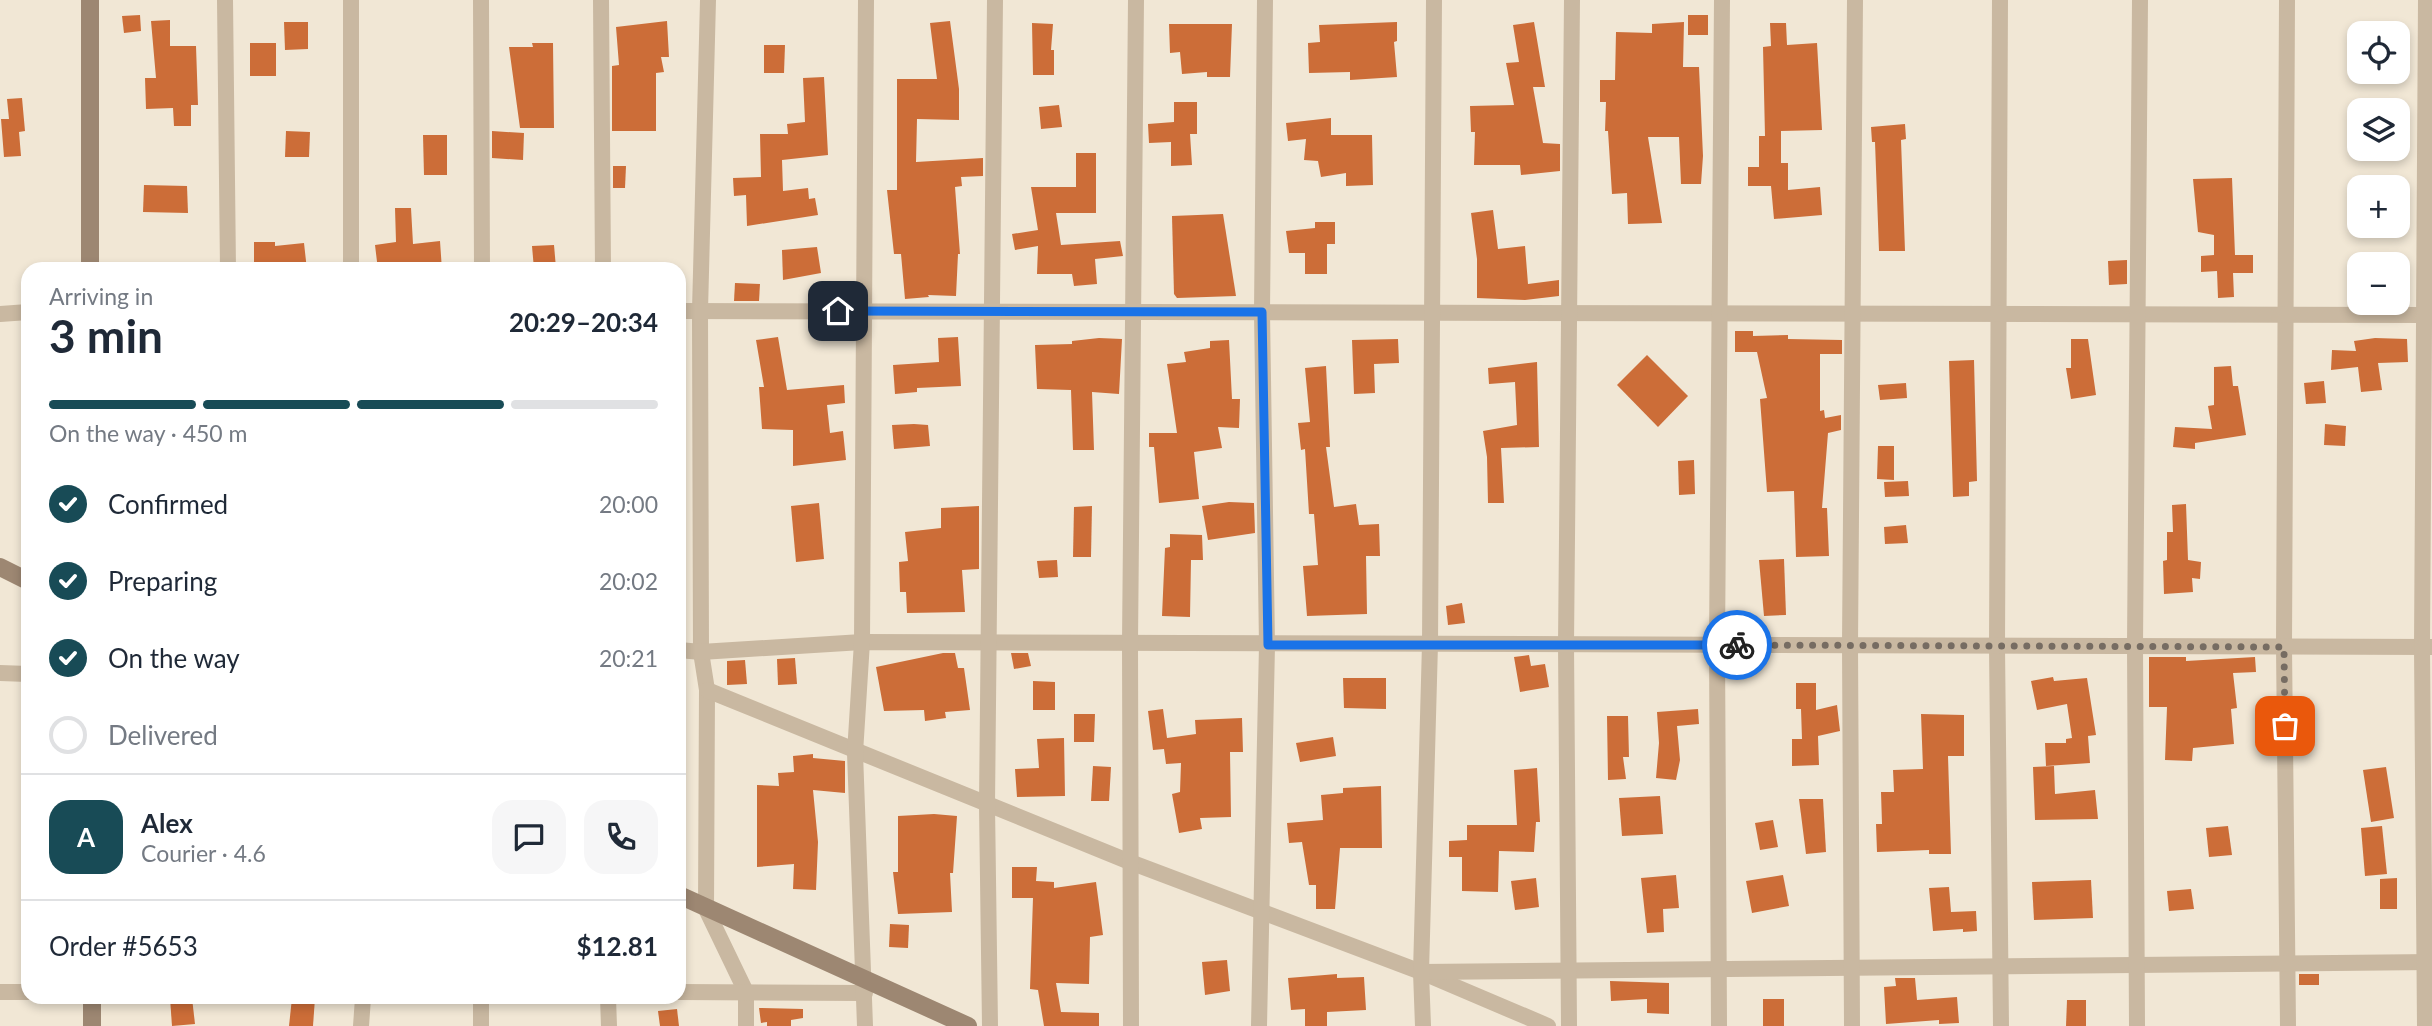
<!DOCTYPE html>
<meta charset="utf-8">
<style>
body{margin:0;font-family:Lato,sans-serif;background:#f6f6f7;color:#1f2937;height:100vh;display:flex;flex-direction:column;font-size:26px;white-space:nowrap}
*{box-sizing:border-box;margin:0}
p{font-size:23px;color:#747a83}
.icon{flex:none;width:38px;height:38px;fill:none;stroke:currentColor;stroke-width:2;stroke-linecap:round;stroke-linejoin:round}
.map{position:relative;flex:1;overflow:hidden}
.drawer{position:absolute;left:21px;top:262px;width:665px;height:742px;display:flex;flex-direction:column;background:#fff;border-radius:21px;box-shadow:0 4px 10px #0003}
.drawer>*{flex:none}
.tools{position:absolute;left:2347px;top:21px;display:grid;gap:14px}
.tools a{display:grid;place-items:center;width:63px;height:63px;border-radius:14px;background:#fff;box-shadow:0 4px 10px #0003;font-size:35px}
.pin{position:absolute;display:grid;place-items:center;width:60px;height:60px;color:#fff;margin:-30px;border-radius:14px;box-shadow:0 4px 10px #0006}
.courier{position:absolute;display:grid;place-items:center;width:70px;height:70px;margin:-35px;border:5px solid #1a73e8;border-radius:50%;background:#fff;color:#222;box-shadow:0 2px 9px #0007}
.summary em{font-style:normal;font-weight:700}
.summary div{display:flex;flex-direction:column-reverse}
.summary{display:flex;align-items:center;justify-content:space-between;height:119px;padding:0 28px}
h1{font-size:46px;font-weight:700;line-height:52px}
.bar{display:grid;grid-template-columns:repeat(4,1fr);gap:10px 7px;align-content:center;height:84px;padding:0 28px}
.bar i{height:9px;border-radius:5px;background:#e0e1e3}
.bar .active{background:#184b56}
.bar p{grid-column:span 4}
.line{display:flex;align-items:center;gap:18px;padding:0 28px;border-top:2px solid #e0e1e3}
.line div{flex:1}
.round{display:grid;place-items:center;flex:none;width:74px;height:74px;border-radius:21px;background:#f6f6f7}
ol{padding:0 28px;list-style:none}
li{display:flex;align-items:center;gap:21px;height:77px}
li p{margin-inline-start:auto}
li .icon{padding:7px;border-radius:50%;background:#184b56;color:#fff;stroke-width:4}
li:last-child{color:#747a83}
li i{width:38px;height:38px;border:4px solid #e0e1e3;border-radius:50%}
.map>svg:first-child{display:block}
</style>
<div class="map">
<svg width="2432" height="1026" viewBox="0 0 2432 1026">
<rect width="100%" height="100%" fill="#f1e7d5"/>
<g fill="#cc6d38">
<path d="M140 15 141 31 124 33 122 16Z"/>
<rect x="1688" y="15" width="20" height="20"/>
<path d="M170 20V46H196L198 105H191V126H174L173 108 146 109 145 78H156L151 21Z"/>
<path d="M667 21 669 57H661L664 72 656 73V131H612V66L619 65 616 27Z"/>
<path d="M950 21 959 89V120L917 119 916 162 983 158V176L961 177 962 186 955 187 960 254H958L956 296 928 295 929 297 905 299 901 254H894L887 190H897V79H937L930 23Z"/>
<path d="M284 22H308V49L285 50Z"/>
<path d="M1397 22V41L1394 42 1397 77 1350 80V72L1309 73 1308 43 1320 42 1319 25Z"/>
<path d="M1534 22 1545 87H1533L1543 143 1560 144V171L1521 175 1520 165H1474L1475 132H1471L1470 106 1514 105 1506 63 1519 62 1513 25Z"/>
<path d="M1684 22 1683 67H1699L1703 156 1701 184H1681L1679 137H1648L1662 223 1628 224 1627 193 1612 194 1608 131H1605L1606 102H1600V80H1615L1616 32 1652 33V24Z"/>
<path d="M1032 23 1053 24 1051 50H1054V75H1033Z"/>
<path d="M1770 23H1786L1787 45 1817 43 1822 130 1781 131V163H1788V190L1820 187 1822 215 1774 219 1771 186H1748V167H1759V136H1765L1763 47 1771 46Z"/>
<path d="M1169 24H1232L1230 77H1207V72L1182 74 1180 52 1170 53Z"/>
<rect x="250" y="43" width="26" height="33"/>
<path d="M532 43H553L554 128H520L509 47H533Z"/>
<path d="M764 45H785L784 73H764Z"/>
<path d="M824 77 828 155 782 160 783 191 808 188 809 199 815 198 818 215 747 226 746 195 734 196 733 178 761 177 760 134H788L787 124 805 122 803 78Z"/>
<path d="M22 98 25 131 19 132 21 156 4 157 1 119H9L7 99Z"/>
<path d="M1174 102H1197V134H1190L1192 165 1171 166V142L1149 143 1148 124 1174 122Z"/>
<path d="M1059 105 1062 127 1041 129 1039 107Z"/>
<path d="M1331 118V135H1372L1373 185 1346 186V173L1321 177 1318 161 1304 160 1306 139 1288 141 1286 123Z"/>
<path d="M1905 124 1906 139 1901 140 1905 251H1879L1875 142H1872L1871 127Z"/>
<path d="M286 131 310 132 309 157H285Z"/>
<path d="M492 131 524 133 523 160 492 158Z"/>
<path d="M423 135H447V175H424Z"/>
<path d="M1076 153H1096V213H1056L1061 245 1120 241 1123 256 1095 259 1097 284 1074 286 1072 274H1037L1038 246 1015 250 1012 234 1038 230 1031 187H1076Z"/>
<path d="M613 166H626L625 188H613Z"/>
<path d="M2232 178 2235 255H2253V273H2233L2234 297 2218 298 2217 271 2201 272V256L2214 255V235L2198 232 2193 179Z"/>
<path d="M144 185 187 186 188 213 143 212Z"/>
<path d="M395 208H411L413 244 440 241 442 270H378L375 245 396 242Z"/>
<path d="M1493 210 1498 249 1525 246 1528 284 1559 280V296L1525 300 1477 298V259L1471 213Z"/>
<path d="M1223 214 1236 296 1177 298 1174 294 1172 216Z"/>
<path d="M1315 222H1335V244H1327V274H1305V253H1289L1286 231 1315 228Z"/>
<path d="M254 242H275V246L304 243 307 270H254Z"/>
<path d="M554 245 556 268 534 269 532 246Z"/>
<path d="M817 247 821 273 783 280 782 250Z"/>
<path d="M2127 260V284L2109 285 2108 261Z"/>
<path d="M735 283 760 284 759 301H734Z"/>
<path d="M1735 331H1753V336L1788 335V339L1842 340V354H1820V411L1824 410 1825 418 1841 415V430L1828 433 1822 508H1827L1829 556 1796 557 1794 491 1767 492 1760 399 1767 398 1757 352H1735Z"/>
<path d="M778 337 787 390 844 385 845 403 827 405 830 433 843 431 846 460 793 466V430L762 429 759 387H764L756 340Z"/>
<path d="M958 337 961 386 917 388V392L895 394 893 365 939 362 938 338Z"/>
<path d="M1099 338 1122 339 1119 394 1092 392 1094 450H1073L1071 390 1037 389 1035 345 1072 344V341Z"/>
<path d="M2375 338 2407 339 2408 362 2378 363 2382 390 2361 392 2358 367 2331 370 2332 350 2356 351 2354 341Z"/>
<path d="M1398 339 1399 363 1374 364 1375 393 1354 394 1352 340Z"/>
<path d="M2071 339H2088L2096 395 2071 399 2066 368H2071Z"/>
<path d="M1229 340 1232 399H1240L1239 428 1218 427 1222 448 1194 452 1199 499 1159 503 1154 447H1149V433H1177L1167 364 1186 362 1184 352 1210 348V341Z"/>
<path d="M1647 355 1688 396 1658 427 1617 385Z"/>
<path d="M1974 360 1977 481 1969 482V496L1953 497 1949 361Z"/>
<path d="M1537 362 1539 447 1501 448 1504 503H1488L1487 457 1483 431 1517 425 1515 382 1489 384 1488 368Z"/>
<path d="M1326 366 1330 447H1326L1334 507 1356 504 1359 525 1379 524 1380 556H1366L1367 614 1307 616 1303 566 1318 565 1314 514H1309L1305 449 1301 450 1298 423 1310 422 1305 368Z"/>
<path d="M2231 366 2233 386H2238L2246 435 2195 443V449L2173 447 2175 427 2212 429 2208 406 2214 405V367Z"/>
<path d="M2324 381 2326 403 2306 404 2304 383Z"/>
<path d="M1906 383 1907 398 1880 400 1878 385Z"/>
<path d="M914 424 928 425 930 446 894 449 892 425Z"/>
<path d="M2325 424 2346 426 2345 446 2324 445Z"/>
<path d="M1878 446H1894V480L1877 479Z"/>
<path d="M1694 460 1695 494 1679 495 1678 461Z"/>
<path d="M1908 481 1909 496 1885 497 1884 482Z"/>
<path d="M1229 502 1254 503 1255 533 1208 540 1202 506Z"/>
<path d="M819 503 824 559 796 562 791 506Z"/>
<path d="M2186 504 2188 560 2201 562 2200 579 2192 578 2193 592 2164 594 2163 561 2167 560V532H2173L2172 505Z"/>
<path d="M979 506V569L962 570 965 612 907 613 906 592H900L899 562 908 561 905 532 941 528V508Z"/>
<path d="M1092 506 1091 557H1073L1074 507Z"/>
<path d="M1906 525 1908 543 1885 544 1884 527Z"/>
<path d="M1170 534 1202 535 1203 560H1191L1190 617 1162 616 1165 548 1170 547Z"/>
<path d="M1784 559 1786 615 1764 616 1759 560Z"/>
<path d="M1057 560 1058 577 1039 578 1037 561Z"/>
<path d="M1462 603 1465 623 1448 625 1446 606Z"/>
<path d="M943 653H955L958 668H964L970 710 945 712 946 718 925 721 924 710 884 711 876 667Z"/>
<path d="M1011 653H1028L1031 666 1014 669Z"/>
<path d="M1529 655 1531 666 1545 664 1549 687 1520 692 1514 657Z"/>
<path d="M2149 657H2186V661L2255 657 2256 672 2233 673 2237 708 2231 709 2234 744 2193 748 2192 761 2165 760 2167 707H2149Z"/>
<path d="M795 658 797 684 778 685 777 659Z"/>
<path d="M745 660 747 684 727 685V661Z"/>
<path d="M2053 677 2054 681 2087 678 2096 735 2088 736 2090 763 2046 766 2045 743H2066V739L2072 738 2067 704 2037 710 2031 681Z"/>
<path d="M1343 678H1386V709L1344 708Z"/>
<path d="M1033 681 1055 682V710H1033Z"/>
<path d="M1796 683H1816V710L1837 705 1840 731 1818 736 1819 765 1792 766V739H1802L1801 709H1796Z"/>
<path d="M1163 709 1167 738 1196 734 1195 720 1242 718 1243 752H1230L1231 817 1200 818 1202 829 1179 833 1172 794 1180 792 1181 763 1166 764 1164 749 1153 750 1148 711Z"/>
<path d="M1698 709 1699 724 1677 726 1680 760 1676 780 1656 778 1659 743 1657 712Z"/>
<path d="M1074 714H1095L1094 742H1074Z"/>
<path d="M1921 714 1964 715V756H1948L1951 854H1929V850L1877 852 1876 824H1882L1881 792H1894L1893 770 1923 769Z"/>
<path d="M1607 716H1628L1629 757H1623L1626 779 1608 780Z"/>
<path d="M1333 737 1336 756 1300 762 1296 743Z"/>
<path d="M1064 738 1065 796 1017 797 1015 769 1039 768 1037 739Z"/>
<path d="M813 754V758L845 761V793L813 790 818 842 816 890 793 889 794 864 757 867V785L779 786 778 773 794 772 793 756Z"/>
<path d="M1093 766 1111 767 1109 801H1091Z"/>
<path d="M2054 766 2055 794 2095 790 2098 819 2035 820 2033 767Z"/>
<path d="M2386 767 2394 818 2371 822 2363 770Z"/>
<path d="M1537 768 1540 822H1536L1534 852 1499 851 1498 892 1462 891V857H1449V841L1467 840V825H1517L1514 770Z"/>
<path d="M1381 786 1382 848H1340L1335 909H1316V885H1309L1302 842 1289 843 1287 823 1323 820 1321 795 1343 793V788Z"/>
<path d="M1660 796 1663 834 1622 836 1619 798Z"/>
<path d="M1799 799H1823L1826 852 1806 854Z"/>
<path d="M934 814 957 816 953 873H950L952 912 898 914 893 872H898V816Z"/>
<path d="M1773 820 1778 847 1760 850 1755 823Z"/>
<path d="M2228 826 2232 855 2209 857 2206 828Z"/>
<path d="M2382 826 2387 874 2365 876 2361 828Z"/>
<path d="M1012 867H1037L1036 881 1054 882V888L1096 882 1103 935 1090 937 1089 984 1056 983 1061 1012 1099 1013V1026H1044L1038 990 1030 989 1033 898H1012Z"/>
<path d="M1676 875 1679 908 1663 909 1664 932 1647 933 1641 878Z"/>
<path d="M1783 875 1789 906 1752 913 1746 881Z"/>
<path d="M1536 878 1539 907 1515 910 1511 881Z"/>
<path d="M2397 878V909H2380V879Z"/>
<path d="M2091 880 2093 918 2034 920 2032 882Z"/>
<path d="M1949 887 1951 912 1976 911 1977 931 1963 932V929L1933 931 1929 888Z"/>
<path d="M2191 889 2194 909 2169 911 2167 891Z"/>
<path d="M890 924 909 925 908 948 889 947Z"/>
<path d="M1227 960 1230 991 1205 995 1202 962Z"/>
<path d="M1337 974V978L1364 977 1366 1010 1327 1012V1026H1305V1009L1291 1010 1288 978Z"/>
<rect x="2299" y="974" width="20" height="11"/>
<path d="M1895 978H1915L1917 1000 1957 997 1959 1023 1939 1024V1020L1886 1024 1884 987 1896 986Z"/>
<path d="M1610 981 1669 983V1014L1647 1013V999L1611 1001Z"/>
<path d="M170 998H192L195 1024 172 1026Z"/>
<path d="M292 998H315L313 1026H289Z"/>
<rect x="1763" y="999" width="21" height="27"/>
<path d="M2067 1000H2086V1026H2066Z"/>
<path d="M759 1008 803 1009V1018L791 1020V1026H767V1022L761 1023Z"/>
<path d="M677 1009 679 1026H660L658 1011Z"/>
</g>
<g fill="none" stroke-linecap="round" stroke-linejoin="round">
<g stroke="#c9b8a1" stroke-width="16">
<path d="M225 0 228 270"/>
<path d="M481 0 482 270"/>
<path d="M601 0 603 270"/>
<path d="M708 0 700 311 701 652 707 690 706 909 746 992V1026"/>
<path d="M2000 0 1997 646 2001 1026"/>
<path d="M2287 0 2284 647 2288 1026"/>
<path d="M351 270V0"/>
<path d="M679 311 2432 315"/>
<path d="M0 314 28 312"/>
<path d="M679 650 701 652 862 642 2432 647"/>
<path d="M0 673 28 674"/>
<path d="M707 690 1130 862 1421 972 1548 1026"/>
<path d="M1421 972 2432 962"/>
<path d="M0 992H28"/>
<path d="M679 992 865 993"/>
<path d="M481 998V1026"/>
<path d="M608 998 609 1026"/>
<path d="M361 1026 363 998"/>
<path d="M865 1026 855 753 862 642 866 0"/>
<path d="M990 1026 987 805 995 0"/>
<path d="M1131 1026 1130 643 1136 0"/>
<path d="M1259 1026 1267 645 1262 312 1265 0"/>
<path d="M1423 1026 1421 972 1430 644 1434 0"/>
<path d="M1569 1026 1566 645 1572 0"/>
<path d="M1719 1026 1717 645 1722 0"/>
<path d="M1852 1026 1850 645 1855 0"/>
<path d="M2137 1026 2135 646 2140 0"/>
<path d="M2425 1026 2422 647 2426 0"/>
</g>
<g stroke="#9d8772" stroke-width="18">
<path d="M90 0V270"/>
<path d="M0 567 28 581"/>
<path d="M679 895 968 1026"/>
<path d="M92 998V1026"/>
</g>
</g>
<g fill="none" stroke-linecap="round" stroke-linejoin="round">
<path stroke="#766c62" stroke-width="7" stroke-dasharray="0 12.6" d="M1737 645 2284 647 2285 726"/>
<path stroke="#1a73e8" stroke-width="9" d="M838 311 1262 312 1268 645H1737"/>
</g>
</svg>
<div class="tools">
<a><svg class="icon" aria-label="locate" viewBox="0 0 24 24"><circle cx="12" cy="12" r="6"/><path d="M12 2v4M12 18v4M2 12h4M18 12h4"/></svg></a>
<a><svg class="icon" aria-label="layers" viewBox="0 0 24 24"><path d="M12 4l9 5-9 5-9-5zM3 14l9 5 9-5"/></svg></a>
<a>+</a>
<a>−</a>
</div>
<div class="pin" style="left:2285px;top:726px;background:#ea580c"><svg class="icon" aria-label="bag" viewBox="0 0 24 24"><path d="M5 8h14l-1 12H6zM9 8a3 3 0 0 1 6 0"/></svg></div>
<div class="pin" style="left:838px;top:311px;background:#1f2937"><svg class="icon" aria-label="home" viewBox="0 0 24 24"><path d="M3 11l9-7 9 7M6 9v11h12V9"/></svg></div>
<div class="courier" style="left:1737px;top:645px"><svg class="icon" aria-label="bike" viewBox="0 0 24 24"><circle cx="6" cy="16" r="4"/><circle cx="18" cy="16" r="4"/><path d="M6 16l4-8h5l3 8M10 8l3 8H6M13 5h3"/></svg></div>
<section class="drawer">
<div class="summary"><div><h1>3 min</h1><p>Arriving in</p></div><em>20:29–20:34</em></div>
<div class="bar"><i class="active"></i><i class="active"></i><i class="active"></i><i></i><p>On the way · 450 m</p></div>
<ol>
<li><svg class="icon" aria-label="check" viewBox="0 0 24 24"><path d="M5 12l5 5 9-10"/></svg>Confirmed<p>20:00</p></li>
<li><svg class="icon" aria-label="check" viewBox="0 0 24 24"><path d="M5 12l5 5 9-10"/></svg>Preparing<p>20:02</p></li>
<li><svg class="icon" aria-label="check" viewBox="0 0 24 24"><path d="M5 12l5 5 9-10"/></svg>On the way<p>20:21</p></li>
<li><i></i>Delivered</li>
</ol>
<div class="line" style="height:126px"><b class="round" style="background:#184b56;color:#fff">A</b><div><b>Alex</b><p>Courier · 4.6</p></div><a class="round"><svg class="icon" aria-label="chat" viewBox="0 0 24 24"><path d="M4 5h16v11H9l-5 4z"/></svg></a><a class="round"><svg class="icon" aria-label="phone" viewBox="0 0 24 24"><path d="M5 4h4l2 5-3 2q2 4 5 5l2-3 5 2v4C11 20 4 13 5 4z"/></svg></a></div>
<div class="line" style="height:91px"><div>Order #5653</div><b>$12.81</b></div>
</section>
</div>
